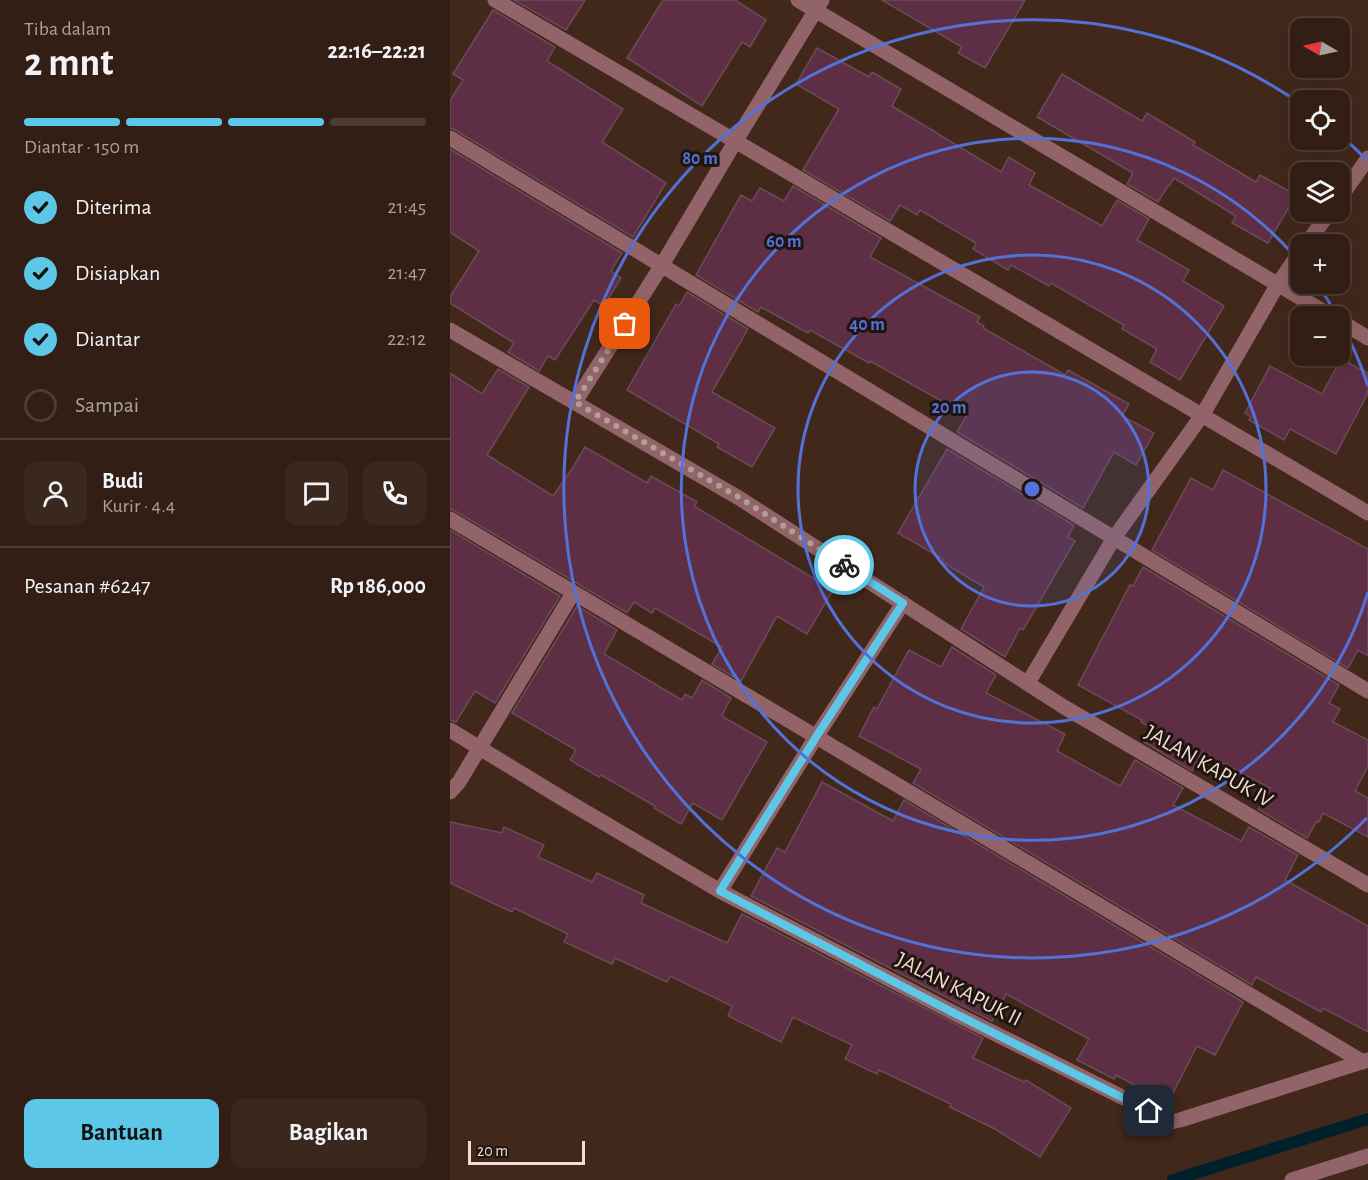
<!DOCTYPE html>
<html lang="id">
<meta charset="utf-8">
<style>
body{margin:0;font-family:"Alegreya Sans",sans-serif;background:#3a271d;color:#f1f3f6;height:100vh;display:flex;flex-direction:column;font-size:22px;white-space:nowrap}
*{box-sizing:border-box;margin:0}
p{font-size:20px;color:#a8a2a0}
.icon{flex:none;width:33px;height:33px;fill:none;stroke:currentColor;stroke-width:2;stroke-linecap:round;stroke-linejoin:round}
.map{position:relative;flex:1;overflow:hidden}
.details{display:flex;flex-direction:column;background:#321e14;width:450px}
.details>*{flex:none}
.needle{width:39px;rotate:279deg}
.tools{position:absolute;left:840px;top:18px;display:grid;gap:12px}
.tools a{display:grid;place-items:center;width:60px;height:60px;border-radius:12px;background:#321e14;box-shadow:0 6px 24px #0002,0 0 0 2px #4d3c34;font-size:30px}
.scale{position:absolute;left:18px;bottom:15px;width:117px;box-sizing:border-box;padding-left:6px;border:3px solid #efded6;border-top:0;font-size:16px;line-height:21px;white-space:nowrap;color:#efded6;-webkit-text-stroke:4px #20140e;paint-order:stroke}
.pin{position:absolute;display:grid;place-items:center;width:51px;height:51px;color:#fff;margin:-26px;border-radius:12px;box-shadow:0 3px 9px #0006}
.courier{position:absolute;display:grid;place-items:center;width:60px;height:60px;margin:-30px;border:4px solid #5dc7e8;border-radius:50%;background:#fff;color:#222;box-shadow:0 2px 8px #0007}
.summary em{font-style:normal;font-weight:700}
.summary div{display:flex;flex-direction:column-reverse}
.summary{display:flex;align-items:center;justify-content:space-between;height:102px;padding:0 24px}
h1{font-size:39px;font-weight:700;line-height:45px}
.bar{display:grid;grid-template-columns:repeat(4,1fr);gap:9px 6px;align-content:center;height:72px;padding:0 24px}
.bar i{height:8px;border-radius:4px;background:#4d3c34}
.bar .selected{background:#5dc7e8}
.bar p{grid-column:span 4}
.line{display:flex;align-items:center;gap:15px;padding:0 24px;border-top:2px solid #4d3c34}
.line div{flex:1}
.round{display:grid;place-items:center;flex:none;width:63px;height:63px;border-radius:12px;background:#3a271d}
ol{padding:0 24px;list-style:none}
li{display:flex;align-items:center;gap:18px;height:66px}
li p{margin-inline-start:auto}
li .icon{padding:6px;border-radius:50%;background:#5dc7e8;color:#111;stroke-width:4}
li:last-child{color:#a8a2a0}
li i{width:33px;height:33px;border:3px solid #4d3c34;border-radius:50%}
.button{display:flex;gap:12px;margin-top:auto;padding:12px 24px}
.button a{flex:1;height:69px;border-radius:12px;background:#5dc7e8;color:#111;font-size:24px;font-weight:700;line-height:69px;text-align:center}
.button a+a{background:#3a271d;color:#f1f3f6}
main{display:flex;flex:1;min-height:0}
.map>svg:first-child{display:block}
</style>
<main>
<section class="details">
<div class="summary"><div><h1>2 mnt</h1><p>Tiba dalam</p></div><em>22:16–22:21</em></div>
<div class="bar"><i class="selected"></i><i class="selected"></i><i class="selected"></i><i></i><p>Diantar · 150 m</p></div>
<ol>
<li><svg class="icon" aria-label="check" viewBox="0 0 24 24"><path d="M5 12l5 5 9-10"/></svg>Diterima<p>21:45</p></li>
<li><svg class="icon" aria-label="check" viewBox="0 0 24 24"><path d="M5 12l5 5 9-10"/></svg>Disiapkan<p>21:47</p></li>
<li><svg class="icon" aria-label="check" viewBox="0 0 24 24"><path d="M5 12l5 5 9-10"/></svg>Diantar<p>22:12</p></li>
<li><i></i>Sampai</li>
</ol>
<div class="line" style="height:108px"><a class="round"><svg class="icon" aria-label="person" viewBox="0 0 24 24"><circle cx="12" cy="8" r="4"/><path d="M4 21q1-7 8-7t8 7"/></svg></a><div><b>Budi</b><p>Kurir · 4.4</p></div><a class="round"><svg class="icon" aria-label="chat" viewBox="0 0 24 24"><path d="M4 5h16v11H9l-5 4z"/></svg></a><a class="round"><svg class="icon" aria-label="phone" viewBox="0 0 24 24"><path d="M5 4h4l2 5-3 2q2 4 5 5l2-3 5 2v4C11 20 4 13 5 4z"/></svg></a></div>
<div class="line" style="height:78px"><div>Pesanan #6247</div><b>Rp 186,000</b></div>
<div class="button"><a>Bantuan</a><a>Bagikan</a></div>
</section>
<div class="map">
<svg width="918" height="1180" viewBox="0 0 918 1180">
<rect width="100%" height="100%" fill="#42281b"/>
<g fill="none" stroke-linecap="round" stroke-linejoin="round">
<path stroke="#00212c" stroke-width="12" d="M723 1180 918 1119"/>
</g>
<g fill="#5e2f44" stroke="#6a4c58" stroke-width="1.5">
<path d="M64 0H135L116 30Z"/>
<path d="M213 0H285L316 20 300 47 292 42 252 106 177 58Z"/>
<path d="M432 0H575L535 68 508 53 512 47Z"/>
<path d="M43 10 105 47 97 61 173 109 152 142 216 183 183 237 5 130 0 128V101L13 80 3 74Z"/>
<path d="M367 48 419 77 422 72 451 89 442 106 551 172 559 157 585 173 579 185 652 226 667 200 699 219 687 240 739 270 733 281 774 306 730 380 700 362 707 349 672 329 674 325 601 283 599 286 561 265 558 270 523 249 526 243 470 210 467 215 450 205 440 221 353 170 389 109 346 84Z"/>
<path d="M612 74 692 121 697 113 745 142 743 145 806 182 810 175 846 195 818 243 782 223 786 216 724 178 719 186H718L708 202 677 184 683 173 587 117Z"/>
<path d="M0 149 172 253 161 271 171 278 154 306 144 300 105 360 98 356 89 371 58 352 64 343 0 303V297L29 251 0 232Z"/>
<path d="M343 186 431 238 420 257 530 317 527 322 534 326 533 328 615 375 618 370 679 404 672 416 704 433 686 465 664 452 633 508 507 432 517 415 420 361 419 363 360 330 358 333 311 307 308 312 246 275 291 195 302 201 310 188 334 201Z"/>
<path d="M237 292 298 329 262 392 325 428 302 467 267 447 269 444 177 390 226 304 229 306Z"/>
<path d="M891 359 918 373V393L886 454 840 429 834 440 799 420 801 417 795 413 820 366 872 394Z"/>
<path d="M48 369 79 387 37 455 103 496 122 469 135 447 197 483 201 476 247 502 244 506 383 590 357 634 327 616 291 681 262 664 272 647 205 608 202 613 184 602 177 613 5 511 0 509V373L32 394Z"/>
<path d="M497 449 624 525 618 537 625 541 573 630 570 628 555 657 511 629 534 587 492 562 493 559 448 533Z"/>
<path d="M773 470 918 549V656L908 650 898 668 702 550 741 478 763 490Z"/>
<path d="M0 530 110 596 45 703 25 691 6 722 0 720Z"/>
<path d="M693 567 889 685 879 703 890 709 883 722 918 740V766L905 791 918 798V837L873 813 869 822 867 821 857 838 808 809 820 788 752 752 742 771 694 742 702 728 691 722 692 720 628 685 680 585 683 586Z"/>
<path d="M127 606 167 630 154 654 232 700 235 694 242 698 252 680 281 698 272 715 273 717 317 742 272 820 243 803 231 824 204 808 205 806 151 775 149 777 120 760 126 750 62 713Z"/>
<path d="M502 647 546 675 536 693 615 734 607 751 670 786 685 760 733 788 723 805 791 841 799 827 848 855 835 880 918 926V1032L873 1008 871 1012 806 977 802 985 463 783 471 769 409 736 424 707 427 709 459 650 491 667Z"/>
<path d="M372 782 443 821 454 800 793 1002 765 1055 747 1046 718 1103 666 1075 664 1079 627 1060 639 1039 556 994 542 1021 301 896 327 848 335 852Z"/>
<path d="M0 822 52 833 54 827 94 845 88 857 142 882 147 873 194 895 191 903 277 943 292 914 533 1038 523 1058 574 1082 576 1080 621 1108 590 1157 545 1129 500 1107 501 1104 429 1070 427 1074 395 1059 402 1045 343 1017 331 1042 278 1016 282 1006 220 976 217 982 165 958 162 964 114 942 118 934 64 908 62 912 0 883Z"/>
</g>
<g fill="none" stroke-linecap="round" stroke-linejoin="round">
<g stroke="#926469" stroke-width="15">
<path d="M45 0C335 172 628 340 918 513"/>
<path d="M348 0 881 316"/>
<path d="M0 138 918 691"/>
<path d="M890 198 918 158"/>
<path d="M856 244 880 212"/>
<path d="M890 321 918 338"/>
<path d="M0 330 289 498 614 707 918 885"/>
<path d="M125 402 212 265 285 142 372 0"/>
<path d="M0 519 913 1062"/>
<path d="M578 683 664 538 753 414 828 284 850 252"/>
<path d="M0 730 110 797 270 891 502 1012 684 1103 714 1120 721 1122 730 1120 918 1060"/>
<path d="M0 792 9 782 123 593"/>
<path d="M270 891 366 737 453 603"/>
<path d="M842 1180 918 1156"/>
</g>
</g>
<g fill="none" stroke-linecap="round" stroke-linejoin="round">
<path stroke="#b29e95" stroke-width="6" stroke-dasharray="0 10.8" d="M175 324 125 402 290 498 394 565"/>
<path stroke="#5dc7e8" stroke-width="8" d="M394 565 453 603 366 737 270 891 502 1012 699 1111"/>
</g>
<circle cx="582" cy="489" r="117" fill="#5272d8" fill-opacity=".12"/>
<g fill="none" stroke="#5272d8" stroke-width="3">
<circle cx="582" cy="489" r="117"/>
<circle cx="582" cy="489" r="234"/>
<path d="M918 592A351 351 0 1 1 849 261M868 285A351 351 0 0 1 887 316M890 322A351 351 0 0 1 918 386"/>
<path d="M917 818A469 469 0 1 1 848 102M890 135A469 469 0 0 1 917 160"/>
</g>
<g text-anchor="middle" dominant-baseline="central" stroke-width="6" stroke-linejoin="round" paint-order="stroke">
<g font-size="22" fill="#efded6" stroke="#20140e">
<text transform="translate(759 766) rotate(30)">JALAN KAPUK IV</text>
<text transform="translate(509 989) rotate(27)">JALAN KAPUK II</text>
</g>
</g>
<circle cx="582" cy="489" r="9" fill="#5272d8" stroke="#20140e" stroke-width="3"/>
<g font-size="18" text-anchor="middle" font-weight="bold" fill="#5272d8" stroke="#20140e" stroke-width="6" stroke-linejoin="round" paint-order="stroke">
<text x="250" y="164">80 m</text>
<text x="334" y="247">60 m</text>
<text x="417" y="330">40 m</text>
<text x="499" y="413">20 m</text>
</g>
</svg>
<div class="tools">
<a><svg class="needle" viewBox="-14 -14 28 28"><path d="M0-13l5 13h-10z" fill="#e53935"/><path d="M0 13l5-13h-10z" fill="#a8a2a0"/></svg></a>
<a><svg class="icon" aria-label="locate" viewBox="0 0 24 24"><circle cx="12" cy="12" r="6"/><path d="M12 2v4M12 18v4M2 12h4M18 12h4"/></svg></a>
<a><svg class="icon" aria-label="layers" viewBox="0 0 24 24"><path d="M12 4l9 5-9 5-9-5zM3 14l9 5 9-5"/></svg></a>
<a>+</a>
<a>−</a>
</div>
<div class="scale">20 m</div>
<div class="pin" style="left:175px;top:324px;background:#ea580c"><svg class="icon" aria-label="bag" viewBox="0 0 24 24"><path d="M5 8h14l-1 12H6zM9 8a3 3 0 0 1 6 0"/></svg></div>
<div class="pin" style="left:699px;top:1111px;background:#1f2937"><svg class="icon" aria-label="home" viewBox="0 0 24 24"><path d="M3 11l9-7 9 7M6 9v11h12V9"/></svg></div>
<div class="courier" style="left:394px;top:565px"><svg class="icon" aria-label="bike" viewBox="0 0 24 24"><circle cx="6" cy="16" r="4"/><circle cx="18" cy="16" r="4"/><path d="M6 16l4-8h5l3 8M10 8l3 8H6M13 5h3"/></svg></div>
</div>
</main>
